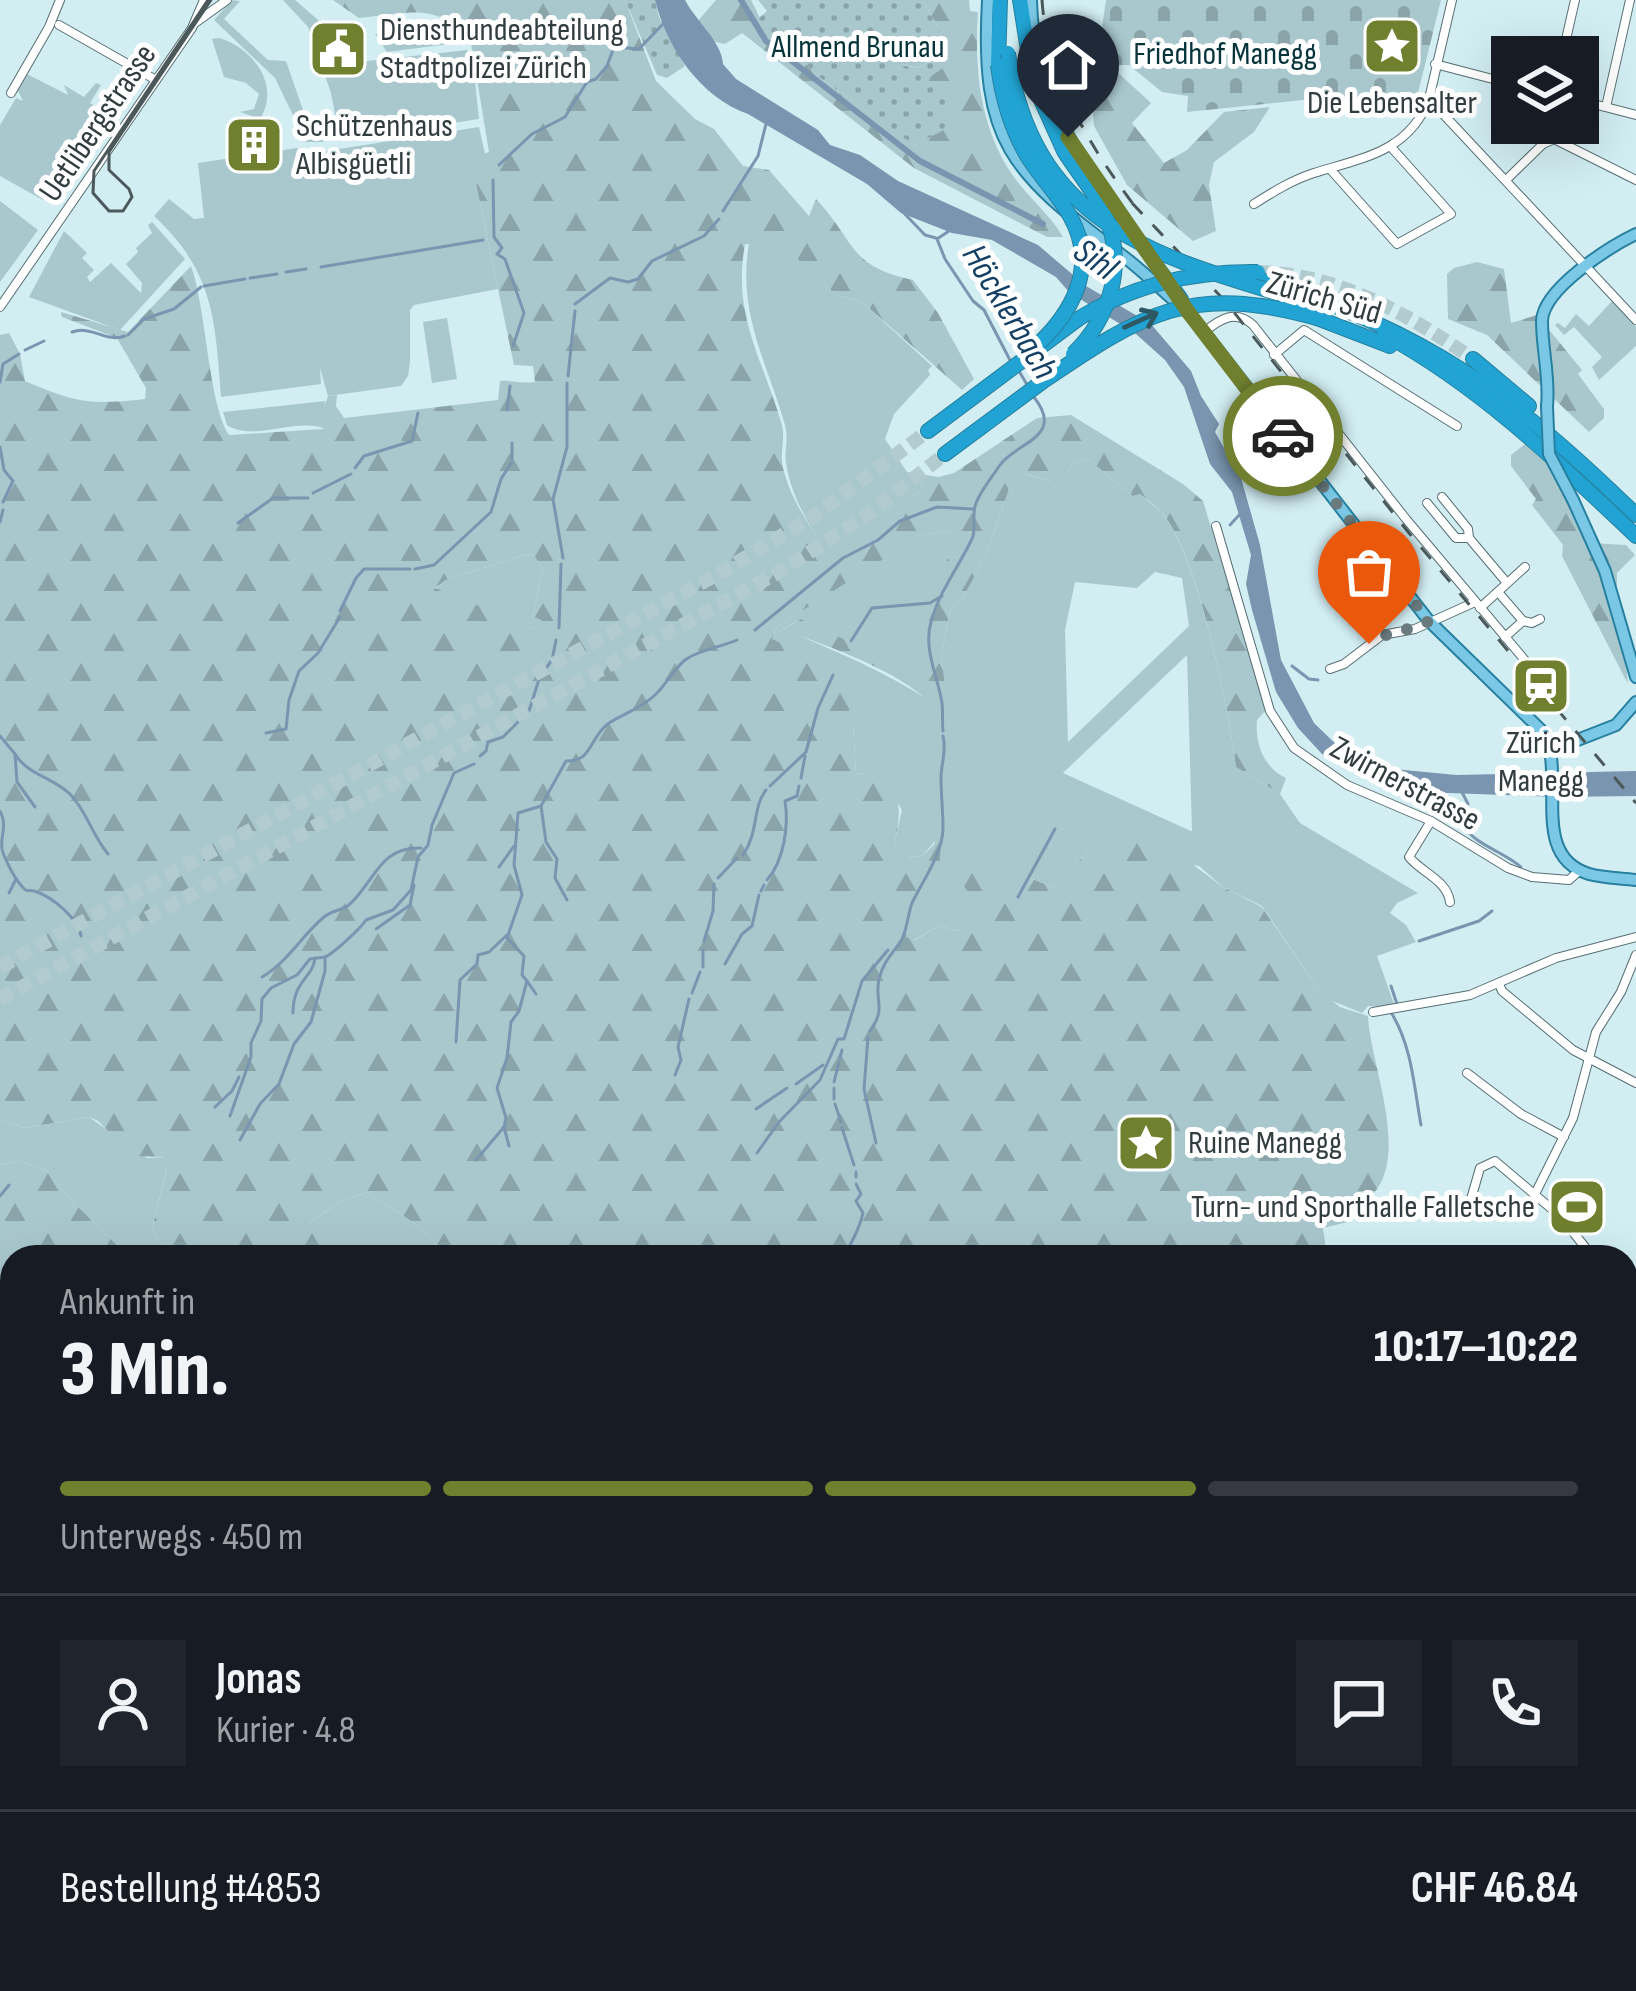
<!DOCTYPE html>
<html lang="de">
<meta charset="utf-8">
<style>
body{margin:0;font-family:"Sofia Sans Condensed",sans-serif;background:#20242c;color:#f1f3f6;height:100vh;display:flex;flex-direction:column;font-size:45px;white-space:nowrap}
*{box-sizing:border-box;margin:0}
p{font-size:39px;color:#9ea1a6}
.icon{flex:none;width:66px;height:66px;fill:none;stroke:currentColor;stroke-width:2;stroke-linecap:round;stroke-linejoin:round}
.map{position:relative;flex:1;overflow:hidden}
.sheet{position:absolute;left:0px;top:1245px;width:1638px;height:747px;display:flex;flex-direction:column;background:#171b24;border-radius:36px 36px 0 0;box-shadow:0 12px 48px #0002}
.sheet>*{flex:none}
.fabs{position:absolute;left:1491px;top:36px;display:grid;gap:24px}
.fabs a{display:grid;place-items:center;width:108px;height:108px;border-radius:0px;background:#171b24;box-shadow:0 12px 48px #0002;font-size:60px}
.pin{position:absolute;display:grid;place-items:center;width:102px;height:102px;color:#fff;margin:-123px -51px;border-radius:50% 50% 50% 0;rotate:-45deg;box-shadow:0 0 12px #0007}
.pin .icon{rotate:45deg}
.courier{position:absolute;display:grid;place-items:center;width:120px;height:120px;margin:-60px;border:9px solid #70802f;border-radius:50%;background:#fff;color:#222;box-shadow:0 3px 15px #0007}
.overview em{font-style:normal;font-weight:800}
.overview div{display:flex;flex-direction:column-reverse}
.overview{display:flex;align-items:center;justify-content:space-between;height:204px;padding:0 60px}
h1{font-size:78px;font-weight:800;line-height:90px}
.bar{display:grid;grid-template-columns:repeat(4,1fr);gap:18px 12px;align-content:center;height:144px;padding:0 60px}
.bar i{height:15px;border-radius:9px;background:#363941}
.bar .current{background:#70802f}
.bar p{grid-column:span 4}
.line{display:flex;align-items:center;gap:30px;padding:0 60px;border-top:3px solid #363941}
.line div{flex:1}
.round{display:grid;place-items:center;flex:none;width:126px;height:126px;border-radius:0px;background:#20242c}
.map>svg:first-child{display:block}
</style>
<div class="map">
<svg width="1636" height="1991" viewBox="0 0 1636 1991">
<defs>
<pattern id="forest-firs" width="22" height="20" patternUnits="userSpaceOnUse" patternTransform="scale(3)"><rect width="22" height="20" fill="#a9c8ce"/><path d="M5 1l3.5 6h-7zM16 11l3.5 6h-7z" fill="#8aa4a9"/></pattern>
<pattern id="cemetery-stones" width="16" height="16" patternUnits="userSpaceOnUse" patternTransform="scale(3)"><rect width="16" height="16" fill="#a9c8ce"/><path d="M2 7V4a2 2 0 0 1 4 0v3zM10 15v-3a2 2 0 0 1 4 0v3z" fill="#8aa4a9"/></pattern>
<pattern id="park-dots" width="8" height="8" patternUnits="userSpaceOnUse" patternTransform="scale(3)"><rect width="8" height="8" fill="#a9c8ce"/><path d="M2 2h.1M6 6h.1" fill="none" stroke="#8aa4a9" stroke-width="1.8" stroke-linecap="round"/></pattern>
</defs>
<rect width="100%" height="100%" fill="#d2eef3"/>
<g fill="#a9c8ce" fill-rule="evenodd">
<path d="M232 0 240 1 224 19 268 60 286 61 313 139H324L323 142H306L275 78 214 20Z"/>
<path d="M283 0H295L325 26 327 34 322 35 324 43H328L331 65 467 50 473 63 479 119 340 140 331 93 308 27Z"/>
<path d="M432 25 442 29 449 44 387 52 375 34Z"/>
<path d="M219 38C253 48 281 85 260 119L240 112 254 109 259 94 246 83 224 77 212 39Z"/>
<path d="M25 73 68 95 64 85 84 97 96 83 101 85 90 103 117 120 114 127 109 124 90 138 92 148 80 150 74 167 52 199 43 200 0 176V125L16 98 23 101 17 89Z"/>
<path d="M479 127 485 154 475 158V179L498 289 414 305 410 310V362L408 376 401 386 328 396 320 368 321 384 221 397C215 319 214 272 154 216L169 199 194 219 204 218 198 163 297 148 301 155Z"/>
<path d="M0 201 38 230 0 282Z"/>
<path d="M152 222 185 259 120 330 29 297 64 231 87 253 82 258 94 270 87 277 90 282 111 263 141 293 142 283 126 264 138 252 136 248 152 233 148 225Z"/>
<path d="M749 244 786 247 836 295 862 302 932 366 928 370 930 375 894 414 885 439 907 472 924 481 919 493 824 546C805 520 791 494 786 463 784 450 789 438 785 425 767 362 737 313 749 244Z"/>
<path d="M1612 301 1636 327V346L1599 380 1592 367 1602 357 1574 327 1564 335 1555 325 1558 323 1565 328 1576 314 1589 326Z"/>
<path d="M447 318 457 379 432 383 423 322Z"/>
<path d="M325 401 323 428C293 418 253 442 227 425L223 412Z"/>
<path d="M1088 459 1133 496 1140 494C1146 500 1155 506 1161 512 1198 554 1229 710 1236 767L1280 794 1300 823 1418 893 1397 903 1390 913 1406 925 1416 942 1377 956 1395 1007 1368 1006 1362 1013 1330 1000 1318 989 1262 906 1223 887 1199 866 1090 850 1052 887 1030 878C995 892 970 892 960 931L939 926 914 940 905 937 908 917 930 892 928 885 935 841 923 855 907 858 894 845 902 810C891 791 878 777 856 773L853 725 772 640 777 627 909 542 928 534 952 531 960 543 943 565 929 680 801 619 783 629C841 653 898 677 949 714L941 659 950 611 963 598 988 551 1009 489 1025 474 1050 481 1056 490 1072 464ZM1155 572 1182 578 1189 626 1068 742 1065 630 1075 582 1137 588ZM1187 655 1192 831H1191L1063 773Z"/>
<path d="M527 554 534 556 543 568 533 616 544 620 538 630 435 589 446 580Z"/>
<path d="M89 1117 147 1158 166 1157 167 1169 152 1228 168 1257H129L72 1201 46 1170 17 1161 0 1165V1119L24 1128Z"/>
<path d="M367 1192C394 1212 430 1226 444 1257H340L308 1224 339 1202Z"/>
<path d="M1636 1692V1991H1503L1498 1980H1626V1778L1630 1779 1632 1771 1626 1765V1706Z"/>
</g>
<g fill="url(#forest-firs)" fill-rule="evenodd">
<path d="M333 0H625L656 81 695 119 714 129 743 166 769 170 809 216 816 199C856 241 847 266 913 280L938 313 974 379 962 390 862 302 836 295 786 248 745 244C732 316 763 359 782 425 785 438 781 449 782 462 787 492 806 522 824 545L919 493 924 481 907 472 939 477 954 473 1037 418 1071 415 1183 484 1203 501 1266 710 1257 720C1255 743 1263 767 1286 778L1280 794 1236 767C1229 710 1198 554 1162 513 1156 506 1147 500 1140 494L1133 496 1088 459 1072 464 1056 491 1050 481 1026 474 1009 489 988 551 963 598 950 611 941 659 950 714 940 718C925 679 821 643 782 630L801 619 929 679 918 633 943 565 959 544 952 531 928 534 910 542 777 627 772 639 840 671 853 725 856 773C902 783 904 804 894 845L908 858 923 855 941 838 940 861C930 870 926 880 931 892L908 917 906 937 915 940 939 926 960 931 965 909 975 901 956 876 973 865 1026 864 1030 878 1052 887 1090 850 1116 841 1147 840 1176 852 1223 887 1262 907 1318 989 1340 1007 1368 1016C1370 1068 1421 1177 1355 1207L1352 1221 1323 1228 1327 1257H444C430 1226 394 1212 367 1192L339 1202 309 1223 340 1257H168L152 1228 167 1170 165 1157 134 1156 98 1121 89 1117 24 1128 0 1119V335L9 333 20 354 25 381C76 403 90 405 145 399L146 388 117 338 62 317 61 312 128 332 191 266C207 312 208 402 229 435L323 429 322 413 328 396 337 395 336 406 344 418 498 400 500 381C513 380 521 384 535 382L533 366 514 365 475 179V157L489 152 471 43C439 0 406 14 359 18ZM527 554 534 556 543 568 533 616 543 621 538 630 435 588 446 580Z"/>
<path d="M716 0H751L772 42 800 57 815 74 915 145 925 80 942 55 917 68 901 64 940 48V30L922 0H969L970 11 978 12C974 71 980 132 1017 181 1031 199 1054 220 1063 237H1047L914 168 742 33 725 44 715 42 697 22Z"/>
<path d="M1091 19 1114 69 1151 103 1132 123 1164 163 1187 150 1224 112 1270 107 1254 132 1214 162 1209 185 1216 231 1193 241 1127 185 1094 126 1087 34Z"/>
<path d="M1477 262 1504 269 1511 323 1537 315 1582 370 1578 374 1604 409V418L1589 432 1487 335 1448 319 1447 274 1454 268Z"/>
<path d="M1525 444 1549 466 1590 543 1626 545 1635 555 1617 573V585L1609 588 1624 639 1628 684 1562 556 1563 545 1532 505 1536 499 1511 466V455Z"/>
<path d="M17 1161 46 1170 72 1201 129 1257H12V1741L0 1751V1165Z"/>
<path d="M178 1980H365L348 1991H185Z"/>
<path d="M370 1980H971L974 1987H992L995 1991H369Z"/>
<path d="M1064 1980H1498L1503 1991H1081Z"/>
</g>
<path fill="url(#cemetery-stones)" d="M1106 0H1441L1415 105 1303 100 1187 112 1188 96 1162 92 1129 65H1116L1102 27Z"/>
<g fill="url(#park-dots)">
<path d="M625 0H655L659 17 685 66 667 78 657 75Z"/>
<path d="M758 0H922L940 30V48L902 65 917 68 943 55 944 67 926 80 946 97 948 122 942 131 914 145 815 74 800 57 772 42 759 18 767 11Z"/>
</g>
<path fill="#7a95af" d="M655 0H685C696 21 722 42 723 64L736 79 818 130 830 145 860 155 898 181 1038 245 1086 286 1151 324 1191 371 1201 396 1219 424 1215 432 1241 478 1260 545 1281 660 1314 723 1343 751 1373 767 1456 775 1636 771V796L1559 797 1421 792 1376 783 1322 754 1298 728 1276 692 1252 610 1246 584 1251 555 1232 492 1210 464 1184 387 1165 360 1136 334 1069 292 1056 277 992 240 952 233 901 213 867 184 748 114C700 97 667 48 655 0Z"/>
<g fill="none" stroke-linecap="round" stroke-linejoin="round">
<g stroke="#7a95af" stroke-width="3">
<path d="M499 165 532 134 565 117 587 82 596 79 607 66 614 47 639 49 664 23"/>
<path d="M493 180 494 237 502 248 497 254 505 259 524 313 513 346"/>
<path d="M723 211 758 156 766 124"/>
<path d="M902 211 925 235 936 238"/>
<path d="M949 231 937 239 945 259 973 301 984 310 1012 364"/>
<path d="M321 267 483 240"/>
<path d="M286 272 306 269"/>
<path d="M250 278 277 274"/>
<path d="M204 286 245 279"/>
<path d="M575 304 610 278 628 282 638 279 652 261 704 236 719 219"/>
<path d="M72 332C92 325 106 343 125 336"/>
<path d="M128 335 144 319 174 309 201 287"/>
<path d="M25 350 44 341"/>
<path d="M1019 371 1029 388"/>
<path d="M568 376 575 311"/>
<path d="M0 382 3 364 19 354"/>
<path d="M507 410 510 386"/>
<path d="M0 447 4 470 13 481 3 502"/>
<path d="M512 458V443"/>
<path d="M355 468 364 456 412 441 418 413"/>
<path d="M313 493 351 474"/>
<path d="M0 522 3 510"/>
<path d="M238 523 273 498H308"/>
<path d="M1230 525 1241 513"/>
<path d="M563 558 553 499 567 447V383"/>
<path d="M415 569 434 565 491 512 501 479 512 462"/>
<path d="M340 611 356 578 364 569H410"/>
<path d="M559 628 561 564"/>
<path d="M755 630 843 558 878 540 900 521 937 507 973 509"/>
<path d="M851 641 872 608 930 603 942 596"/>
<path d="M1292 666 1309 679 1318 680"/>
<path d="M943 731C942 721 943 712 942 703 938 677 923 649 931 622 939 592 959 566 972 539 977 528 971 515 976 503 982 489 992 477 1000 465 1016 442 1067 437 1033 396"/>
<path d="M266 733 286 729 289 700 299 671 318 653 340 617"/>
<path d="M0 736 15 754 17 782 35 807"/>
<path d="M15 754C28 775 52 777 70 794 86 810 92 835 108 854"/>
<path d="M480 756 486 751 488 742 503 737 529 711 540 676 552 660 556 640"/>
<path d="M801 778 805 756"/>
<path d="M770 786 806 752 818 708 833 675"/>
<path d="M1462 792 1468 804 1463 826C1476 845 1504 852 1521 867"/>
<path d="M541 806 546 842 557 859 555 878 567 900"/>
<path d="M0 811C8 826 0 835 2 849 4 858 14 877 20 884 29 895 25 888 37 892 52 897 79 919 81 936"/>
<path d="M743 855C759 832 752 808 766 790"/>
<path d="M499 867 514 846"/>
<path d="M718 878 737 858"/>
<path d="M767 880C784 861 789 825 785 801L797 796 799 786"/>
<path d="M761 891 764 885"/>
<path d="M9 893 16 879"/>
<path d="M1018 897 1055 829"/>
<path d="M376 929 410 905 414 885"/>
<path d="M704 941 713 911 714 884"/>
<path d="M1419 941 1479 921 1492 911"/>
<path d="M703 950V967"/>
<path d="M725 964 742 934 752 926 759 895"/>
<path d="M262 977C288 962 302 935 324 917 332 910 342 911 350 904 376 880 379 847 421 848"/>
<path d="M527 981 536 994"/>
<path d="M1391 986 1397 1004"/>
<path d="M692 993 700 972"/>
<path d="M293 1013C293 980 313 978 315 958"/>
<path d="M1392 1014C1412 1047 1414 1087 1421 1125"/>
<path d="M870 1031C887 1007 874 1002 879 979 884 959 894 953 902 939 907 929 908 914 912 903 922 882 943 853 943 828 943 810 941 795 941 778 941 764 947 751 943 736"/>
<path d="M868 1037 864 1089 876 1143"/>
<path d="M456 1042 460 980 477 964 478 955 489 952 507 935"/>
<path d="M840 1058 842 1050"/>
<path d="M675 1075 681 1060 678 1047 689 999"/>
<path d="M834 1082 839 1062"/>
<path d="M796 1084 823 1065"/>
<path d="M834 1088V1099"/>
<path d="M835 1104 841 1122"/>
<path d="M215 1107 232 1091 239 1077"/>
<path d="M756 1109 787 1088"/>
<path d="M230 1116 251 1057V1043L261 1021 262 999 271 988 297 975 310 959 325 957"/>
<path d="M504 1127 509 1146"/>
<path d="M842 1128 854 1165"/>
<path d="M240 1140 260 1104 279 1084 294 1044 311 1022 325 971V957C333 954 361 928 366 920L393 910 411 890 418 857 428 845 432 825 454 773 474 764"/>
<path d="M757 1153 779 1122 820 1080 838 1039H844L862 981 888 950"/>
<path d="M476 1160 504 1127 506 1118 497 1088 507 1058 511 1022 519 1011 527 981 522 975 524 956 507 938 522 895 514 865 518 813 541 806 566 761C593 762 589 737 609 723 625 713 640 709 655 695 666 685 673 670 685 660 698 650 721 647 737 640"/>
<path d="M856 1172V1177"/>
<path d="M0 1196 9 1185"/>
<path d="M841 1257C850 1249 860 1226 863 1213L856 1201 861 1194 856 1184"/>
<path d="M1626 1277 1636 1274"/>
<path d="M0 1438H12"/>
<path d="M0 1467 2 1466"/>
<path d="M1626 1501 1636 1494"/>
<path d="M1626 1683 1636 1677"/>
<path d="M1557 1980 1563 1991"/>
<path d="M61 1991 67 1980"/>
<path d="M387 1991 391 1980"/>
<path d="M710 1991 719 1980"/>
<path d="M737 1991 738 1980"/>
<path d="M1453 1991 1464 1980"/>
</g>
<path stroke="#7a95af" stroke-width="6" d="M741 0 766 41 920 161 1043 224"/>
<g stroke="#b2cbcf" stroke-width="14" stroke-dasharray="14 7" stroke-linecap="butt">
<path d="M1258 272C1339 274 1408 314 1473 359"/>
<path d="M0 967 718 574 811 518 928 431"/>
<path d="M0 999 779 572 864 517 945 454"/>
</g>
<defs>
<g id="minor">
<path d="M195 23 227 0"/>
<path d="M59 25 156 80"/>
<path d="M1562 57 1575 0"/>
<path d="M1435 64 1512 84"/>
<path d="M11 93 49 27 60 0"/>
<path d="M1429 99 1636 320"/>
<path d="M1578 100 1636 115"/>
<path d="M1606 107 1630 0"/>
<path d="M1330 169 1397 244 1451 214 1391 147"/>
<path d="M1506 180 1543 144 1554 139 1636 180"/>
<path d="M1254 204C1273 192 1292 180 1314 173 1362 158 1409 152 1429 99L1452 0"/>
<path d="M0 307 192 28 204 0"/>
<path d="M1204 332C1220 319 1235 309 1253 325L1406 519 1555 696"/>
<path d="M1274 355 1304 330 1457 426"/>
<path d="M1442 497 1468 529 1469 538"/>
<path d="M1427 503 1456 538H1469L1507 583"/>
<path d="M1216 526 1270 711 1294 748 1347 785 1431 821 1508 868 1532 877 1569 880 1580 870"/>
<path d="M1498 592 1523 621 1505 637"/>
<path d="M1480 608 1525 567"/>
<path d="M1523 621 1532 623 1540 619"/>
<path d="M1330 669 1344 664 1382 635 1415 629 1475 602"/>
<path d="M1431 821 1409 857C1422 873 1447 880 1450 902"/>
<path d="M1499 984 1502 991 1573 1050 1636 1083"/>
<path d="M1373 1012 1470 995 1556 958 1636 937"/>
<path d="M1467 1073 1521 1114 1564 1137"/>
<path d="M1536 1192 1573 1118 1596 1032 1621 992 1636 955"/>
<path d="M1441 1215 1471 1199 1480 1168 1495 1161 1560 1216 1593 1257"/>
<path d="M1626 1337 1636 1388"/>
<path d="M1626 1397 1636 1396"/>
<path d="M1626 1583 1636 1571"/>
<path d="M0 1887 12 1879"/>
<path d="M0 1968 12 1974"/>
<path d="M24 1980 30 1984 29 1991"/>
<path d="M102 1984 111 1991"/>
</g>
<g id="major">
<path d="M988 0C980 142 1011 172 1119 253 1144 271 1165 294 1189 313L1429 621 1541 730C1570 770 1526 855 1589 874 1603 878 1621 878 1636 880"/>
<path d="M1031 0C1033 120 1115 207 1182 299"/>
<path d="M1547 406C1550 377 1542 350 1542 321 1543 289 1609 247 1636 234"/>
<path d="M1573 500 1605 571 1636 677"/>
<path d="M1552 750 1616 725 1636 702"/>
</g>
<g id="highway">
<path d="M1020 0 1033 82 1064 151"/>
<path d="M998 65 1000 0"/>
<path d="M1258 279C1423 329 1513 395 1636 515"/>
<path d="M1317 318 1390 346"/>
<path d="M1384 334C1481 387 1557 461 1636 536"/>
<path d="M1473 359 1529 406"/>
<path d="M928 431 1078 319"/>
<path d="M945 454 1042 382"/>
</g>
</defs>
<use href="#minor" stroke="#566e73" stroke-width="10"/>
<use href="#major" stroke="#27809f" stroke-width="14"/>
<use href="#highway" stroke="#27809f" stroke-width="16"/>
<use href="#minor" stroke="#fff" stroke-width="8"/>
<use href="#major" stroke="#7ac8e5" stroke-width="10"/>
<use href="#highway" stroke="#21a4d3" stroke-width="14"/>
<path stroke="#4b595b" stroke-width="3" d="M208 0 94 171 93 193 109 211H123L132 197 129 189 109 170V152L211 0"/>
<g stroke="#4b595b" stroke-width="3" stroke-dasharray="15 15" stroke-linecap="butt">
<path d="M1042 0C1047 79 1093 152 1140 213"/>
<path d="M1132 203 1225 301 1409 533 1636 803"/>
</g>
<defs>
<path id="major-bridge" d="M1547 406 1549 454 1573 500"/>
<g id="highway-bridge">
<path d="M1008 53C1033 226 1157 257 1300 300"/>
<path d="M998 65C1002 97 1010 126 1026 154 1039 176 1058 194 1070 216 1099 267 1072 314 1033 349"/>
<path d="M1064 151C1077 172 1095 192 1105 215 1127 265 1110 318 1073 354"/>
<path d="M1078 319C1134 284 1193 271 1258 272"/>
<path d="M1042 382C1145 312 1191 283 1317 318"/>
</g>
</defs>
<use href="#major-bridge" stroke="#27809f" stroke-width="14" stroke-linecap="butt"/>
<use href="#highway-bridge" stroke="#27809f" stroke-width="16" stroke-linecap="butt"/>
<use href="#major-bridge" stroke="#7ac8e5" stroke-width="10"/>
<use href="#highway-bridge" stroke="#21a4d3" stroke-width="14"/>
</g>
<defs><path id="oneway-shaft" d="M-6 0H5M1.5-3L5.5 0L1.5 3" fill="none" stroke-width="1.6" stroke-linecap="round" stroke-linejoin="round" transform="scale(3)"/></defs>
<use stroke="#2e5764" href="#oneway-shaft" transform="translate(1141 320) rotate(-24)"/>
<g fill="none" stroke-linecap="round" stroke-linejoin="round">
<path stroke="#6a7b7e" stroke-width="12" stroke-dasharray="0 21.6" d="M1283 436 1429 621C1409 632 1387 630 1369 644"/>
<path stroke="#70802f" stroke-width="15" d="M1068 137 1189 313 1283 436"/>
</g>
<defs>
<symbol id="sight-square" viewBox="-11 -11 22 22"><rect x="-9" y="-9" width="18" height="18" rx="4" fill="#70802f" stroke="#fff"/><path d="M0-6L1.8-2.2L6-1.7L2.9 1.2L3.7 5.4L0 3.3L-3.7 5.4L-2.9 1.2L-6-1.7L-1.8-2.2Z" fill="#fff"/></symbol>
<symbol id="civic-square" viewBox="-11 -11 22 22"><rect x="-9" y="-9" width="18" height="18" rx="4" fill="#70802f" stroke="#fff"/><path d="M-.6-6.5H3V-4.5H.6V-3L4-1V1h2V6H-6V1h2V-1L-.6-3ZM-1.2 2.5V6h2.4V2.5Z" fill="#fff"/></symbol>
<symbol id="building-square" viewBox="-11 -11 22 22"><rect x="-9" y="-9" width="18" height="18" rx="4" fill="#70802f" stroke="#fff"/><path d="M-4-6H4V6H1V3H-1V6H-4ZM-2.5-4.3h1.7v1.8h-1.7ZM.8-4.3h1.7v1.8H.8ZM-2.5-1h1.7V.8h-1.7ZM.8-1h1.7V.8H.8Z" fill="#fff"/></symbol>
<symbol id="station-square" viewBox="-11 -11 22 22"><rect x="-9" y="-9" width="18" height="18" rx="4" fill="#70802f" stroke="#fff"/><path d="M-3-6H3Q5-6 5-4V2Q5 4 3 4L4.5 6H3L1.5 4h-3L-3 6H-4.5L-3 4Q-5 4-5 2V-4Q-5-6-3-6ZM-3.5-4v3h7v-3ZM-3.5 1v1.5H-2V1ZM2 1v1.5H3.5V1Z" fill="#fff"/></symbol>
<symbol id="stadium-square" viewBox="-11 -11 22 22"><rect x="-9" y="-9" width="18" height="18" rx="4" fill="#70802f" stroke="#fff"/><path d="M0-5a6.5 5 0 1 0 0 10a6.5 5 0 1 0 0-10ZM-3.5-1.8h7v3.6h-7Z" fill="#fff"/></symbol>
</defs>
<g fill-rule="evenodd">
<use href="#sight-square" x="1359" y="13" width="66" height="66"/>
<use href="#civic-square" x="305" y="16" width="66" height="66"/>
<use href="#building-square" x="221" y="112" width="66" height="66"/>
<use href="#station-square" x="1508" y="653" width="66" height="66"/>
<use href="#sight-square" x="1113" y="1110" width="66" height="66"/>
<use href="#stadium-square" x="1544" y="1174" width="66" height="66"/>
</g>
<g text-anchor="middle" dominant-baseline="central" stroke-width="10" stroke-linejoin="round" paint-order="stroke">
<g font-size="33" fill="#323d3f" stroke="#fff" text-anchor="start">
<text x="380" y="30">Diensthundeabteilung<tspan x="380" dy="38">Stadtpolizei Zürich</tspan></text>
<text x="1392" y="103" text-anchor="middle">Die Lebensalter</text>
<text x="296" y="126">Schützenhaus<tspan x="296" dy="38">Albisgüetli</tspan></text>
<text x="1541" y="743" text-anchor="middle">Zürich<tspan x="1541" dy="38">Manegg</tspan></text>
<text x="1188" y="1143">Ruine Manegg</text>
<text x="1535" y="1207" text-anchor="end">Turn- und Sporthalle Falletsche</text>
</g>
<g font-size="33" fill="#06343b" stroke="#fff">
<text x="858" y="47">Allmend Brunau</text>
<text x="1225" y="54">Friedhof Manegg</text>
</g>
<g font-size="33" fill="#323d3f" stroke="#fff">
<text transform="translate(98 123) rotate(-56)">Uetlibergstrasse</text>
<text transform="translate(1324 298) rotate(16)">Zürich Süd</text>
<text transform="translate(1405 784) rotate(28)">Zwirnerstrasse</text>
</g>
<g font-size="36" font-style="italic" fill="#144065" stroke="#fff">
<text transform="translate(1095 260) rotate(36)">Sihl</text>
<text transform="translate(1009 312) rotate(59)">Höcklerbach</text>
</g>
</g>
</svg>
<div class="fabs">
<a><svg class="icon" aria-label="layers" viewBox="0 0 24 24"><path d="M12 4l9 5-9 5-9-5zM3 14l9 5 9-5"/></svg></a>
</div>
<div class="pin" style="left:1369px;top:644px;background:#ea580c"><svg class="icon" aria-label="bag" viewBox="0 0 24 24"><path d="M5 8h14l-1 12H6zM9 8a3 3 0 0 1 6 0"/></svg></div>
<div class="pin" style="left:1068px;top:137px;background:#1f2937"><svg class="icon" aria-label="home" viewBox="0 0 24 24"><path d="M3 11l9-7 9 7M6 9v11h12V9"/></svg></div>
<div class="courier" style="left:1283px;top:436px"><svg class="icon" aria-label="car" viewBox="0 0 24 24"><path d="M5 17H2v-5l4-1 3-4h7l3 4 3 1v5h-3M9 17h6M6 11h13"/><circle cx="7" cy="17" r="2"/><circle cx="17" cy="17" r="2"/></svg></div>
<section class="sheet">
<div class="overview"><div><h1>3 Min.</h1><p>Ankunft in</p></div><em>10:17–10:22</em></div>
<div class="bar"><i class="current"></i><i class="current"></i><i class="current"></i><i></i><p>Unterwegs · 450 m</p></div>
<div class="line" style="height:216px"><a class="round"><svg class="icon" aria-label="person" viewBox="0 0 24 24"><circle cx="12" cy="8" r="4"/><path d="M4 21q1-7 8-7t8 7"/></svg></a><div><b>Jonas</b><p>Kurier · 4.8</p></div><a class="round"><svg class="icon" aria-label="chat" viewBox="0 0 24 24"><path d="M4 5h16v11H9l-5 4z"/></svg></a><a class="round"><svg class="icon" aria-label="phone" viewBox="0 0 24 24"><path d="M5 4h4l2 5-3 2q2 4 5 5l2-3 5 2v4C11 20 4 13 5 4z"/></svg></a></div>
<div class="line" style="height:156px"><div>Bestellung #4853</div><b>CHF 46.84</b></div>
</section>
</div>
